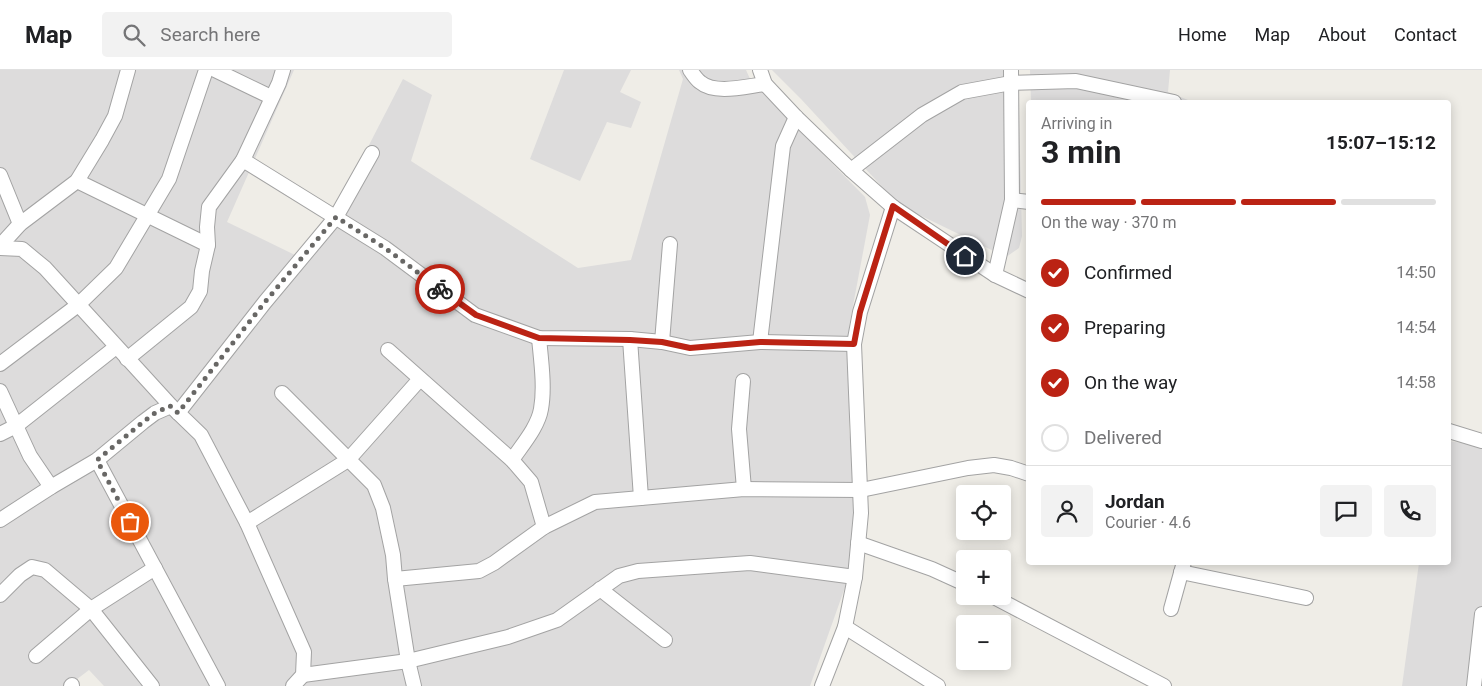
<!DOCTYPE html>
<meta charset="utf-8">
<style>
body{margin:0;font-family:Roboto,sans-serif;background:#f2f2f2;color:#202124;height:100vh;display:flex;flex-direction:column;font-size:19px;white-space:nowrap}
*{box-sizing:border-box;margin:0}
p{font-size:16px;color:#757577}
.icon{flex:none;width:28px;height:28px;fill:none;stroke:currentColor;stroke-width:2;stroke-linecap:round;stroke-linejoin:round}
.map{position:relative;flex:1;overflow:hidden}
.panel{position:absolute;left:1026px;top:30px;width:425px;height:465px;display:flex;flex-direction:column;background:#fff;border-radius:5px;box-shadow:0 2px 12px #0003}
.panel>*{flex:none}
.controls{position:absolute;left:956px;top:415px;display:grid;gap:10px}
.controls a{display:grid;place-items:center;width:55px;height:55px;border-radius:5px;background:#fff;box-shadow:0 2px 12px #0003;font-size:25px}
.pin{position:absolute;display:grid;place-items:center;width:42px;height:42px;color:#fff;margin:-21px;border:2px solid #fff;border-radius:50%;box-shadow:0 1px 5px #0007}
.courier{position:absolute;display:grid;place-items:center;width:50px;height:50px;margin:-25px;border:4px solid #bb2314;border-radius:50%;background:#fff;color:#222;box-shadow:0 1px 6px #0007}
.head em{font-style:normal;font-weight:700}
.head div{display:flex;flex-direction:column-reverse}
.head{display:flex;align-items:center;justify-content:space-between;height:85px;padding:0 15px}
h1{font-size:32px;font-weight:700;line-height:38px}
.bar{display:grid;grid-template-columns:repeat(4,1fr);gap:8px 5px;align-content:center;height:60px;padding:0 15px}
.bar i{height:6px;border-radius:4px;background:#e0e0e0}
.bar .selected{background:#bb2314}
.bar p{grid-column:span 4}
.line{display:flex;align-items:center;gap:12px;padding:0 15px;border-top:1px solid #e0e0e0}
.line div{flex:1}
.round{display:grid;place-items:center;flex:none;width:52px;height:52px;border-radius:5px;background:#f2f2f2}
ol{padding:0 15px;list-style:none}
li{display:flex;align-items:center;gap:15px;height:55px}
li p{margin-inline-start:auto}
li .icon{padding:5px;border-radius:50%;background:#bb2314;color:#fff;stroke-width:4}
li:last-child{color:#757577}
li i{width:28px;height:28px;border:2px solid #e0e0e0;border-radius:50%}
header{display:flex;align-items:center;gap:30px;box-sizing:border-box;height:70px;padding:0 25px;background:#fff;border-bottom:1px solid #e0e0e0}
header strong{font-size:24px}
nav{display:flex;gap:28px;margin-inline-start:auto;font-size:18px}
.search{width:350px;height:45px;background:#f2f2f2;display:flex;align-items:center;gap:12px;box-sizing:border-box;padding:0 18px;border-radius:5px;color:#757577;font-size:19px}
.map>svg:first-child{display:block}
</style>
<header>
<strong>Map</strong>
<div class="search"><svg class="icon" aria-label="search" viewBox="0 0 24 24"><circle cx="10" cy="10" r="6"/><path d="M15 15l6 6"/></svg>Search here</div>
<nav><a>Home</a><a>Map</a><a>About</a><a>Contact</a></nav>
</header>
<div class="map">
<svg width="1482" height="616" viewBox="0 0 1482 616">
<rect width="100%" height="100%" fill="#efede7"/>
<g fill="#dddcdc">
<path d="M0 0H294L227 152 295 185 335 141 403 9 432 25 411 91 578 198 631 190 683 9 679 0H746L751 11 865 127 870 145 849 257V359L857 431 849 506 810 616H104L89 600 68 616H0Z"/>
<path d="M564 0H631L620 22 641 32 631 58 607 52 580 111 530 89Z"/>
<path d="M772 0H1018L1022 166 1019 178 1006 187 899 135 801 29Z"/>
<path d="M1030 0H1170L1168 22 1193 32H1031Z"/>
<path d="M1449 371 1482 376V616H1402L1419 493 1449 492Z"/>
</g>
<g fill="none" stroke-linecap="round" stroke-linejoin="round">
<defs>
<g id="minor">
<path d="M215 0 271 27"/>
<path d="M690 0C693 4 696 9 700 12 715 25 747 16 765 14"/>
<path d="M760 0 765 14 796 47 851 100 893 137 995 205 1029 221"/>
<path d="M243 90 385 178 475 245 539 268 630 269 662 272 690 278 760 272 854 274"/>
<path d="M851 100 922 45 962 22 1011 13 1076 11 1174 32"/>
<path d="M0 105 20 154"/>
<path d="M77 111 208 175"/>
<path d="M1012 130 1029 132"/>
<path d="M0 176 20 154 77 111 102 70 115 46 128 0"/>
<path d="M0 178 22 179 45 198 171 336 201 365 247 453 304 582 303 605 293 616"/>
<path d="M995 205 1012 130 1011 0"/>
<path d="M630 269 641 428"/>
<path d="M662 272 670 174"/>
<path d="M760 272 783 76 796 47"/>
<path d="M388 280 512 390 531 412 544 457"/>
<path d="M127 289 191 237 200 221 202 201 208 175 207 157 209 137 243 90 279 13 283 0"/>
<path d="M0 294 78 235 116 198 169 109 206 0"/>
<path d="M743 311 739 359 744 419"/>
<path d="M0 321 30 386 51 417"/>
<path d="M282 323 374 415 383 438 393 485 395 509 408 591 414 616"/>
<path d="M178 343 265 232 336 147 372 83"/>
<path d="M1449 361 1482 371"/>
<path d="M0 364 16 356 116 277"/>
<path d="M97 390 218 616"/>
<path d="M512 390C522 375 538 357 541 339 545 317 541 290 539 268"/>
<path d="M0 450 51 417 97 390 143 352 155 343 171 336"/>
<path d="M247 453 348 390 420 309"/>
<path d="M858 473 932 499 965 514"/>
<path d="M1181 502 1306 528"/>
<path d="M395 509 479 501 494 493 544 457 595 432 744 419 861 420 968 398 994 395 1011 398 1029 404"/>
<path d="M600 519 665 570"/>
<path d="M0 525 20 505 32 497 45 500 91 539 152 616"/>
<path d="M992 526 1164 616"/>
<path d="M1171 539 1184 492"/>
<path d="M845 557 938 616"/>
<path d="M36 586 91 539 155 498"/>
<path d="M303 605 408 591 508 567 557 550 619 506 638 501 750 493 855 507"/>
<path d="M71 616 72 615"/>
<path d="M822 616 845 557 855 507 861 443 854 274 860 242 893 137"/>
<path d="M1474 616 1482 544"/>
</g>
</defs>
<use href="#minor" stroke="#a3a3a3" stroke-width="16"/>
<use href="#minor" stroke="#fff" stroke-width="14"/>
</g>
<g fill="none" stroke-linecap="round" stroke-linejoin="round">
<path stroke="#686765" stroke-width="5" stroke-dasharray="0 9" d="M130 452 97 390 143 352 155 343 170 336 178 343 265 232 336 147 385 178 440 219"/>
<path stroke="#bb2314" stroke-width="6" d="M440 219 476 245 539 268 630 270 662 272 690 278 760 272 854 274 860 242 893 136 965 186"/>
</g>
</svg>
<div class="controls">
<a><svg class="icon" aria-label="locate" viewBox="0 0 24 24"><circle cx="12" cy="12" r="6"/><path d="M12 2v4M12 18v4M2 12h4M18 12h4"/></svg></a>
<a>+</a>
<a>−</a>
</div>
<div class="pin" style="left:130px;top:452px;background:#ea580c"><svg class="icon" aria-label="bag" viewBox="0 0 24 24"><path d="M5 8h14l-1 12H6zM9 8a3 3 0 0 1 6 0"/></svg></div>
<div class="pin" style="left:965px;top:186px;background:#1f2937"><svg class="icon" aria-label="home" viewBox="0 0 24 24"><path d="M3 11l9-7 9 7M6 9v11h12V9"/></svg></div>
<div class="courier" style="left:440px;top:219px"><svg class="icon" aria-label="bike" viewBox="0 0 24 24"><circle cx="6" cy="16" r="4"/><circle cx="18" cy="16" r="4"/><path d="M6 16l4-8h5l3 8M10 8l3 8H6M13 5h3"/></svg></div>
<section class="panel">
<div class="head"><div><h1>3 min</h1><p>Arriving in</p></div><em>15:07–15:12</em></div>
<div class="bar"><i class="selected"></i><i class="selected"></i><i class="selected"></i><i></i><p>On the way · 370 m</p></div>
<ol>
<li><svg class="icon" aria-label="check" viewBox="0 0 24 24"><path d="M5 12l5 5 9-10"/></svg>Confirmed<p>14:50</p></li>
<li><svg class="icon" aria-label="check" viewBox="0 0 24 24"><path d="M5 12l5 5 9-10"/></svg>Preparing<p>14:54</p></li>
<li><svg class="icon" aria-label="check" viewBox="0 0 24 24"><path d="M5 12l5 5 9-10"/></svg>On the way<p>14:58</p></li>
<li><i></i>Delivered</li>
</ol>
<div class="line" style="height:90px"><a class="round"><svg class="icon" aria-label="person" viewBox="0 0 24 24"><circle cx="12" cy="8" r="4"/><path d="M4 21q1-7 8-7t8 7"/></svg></a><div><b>Jordan</b><p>Courier · 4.6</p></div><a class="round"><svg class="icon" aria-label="chat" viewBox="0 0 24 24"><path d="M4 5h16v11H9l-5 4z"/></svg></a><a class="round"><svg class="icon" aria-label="phone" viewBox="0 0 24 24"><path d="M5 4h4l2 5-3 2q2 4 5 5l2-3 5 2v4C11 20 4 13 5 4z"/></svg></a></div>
</section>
</div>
